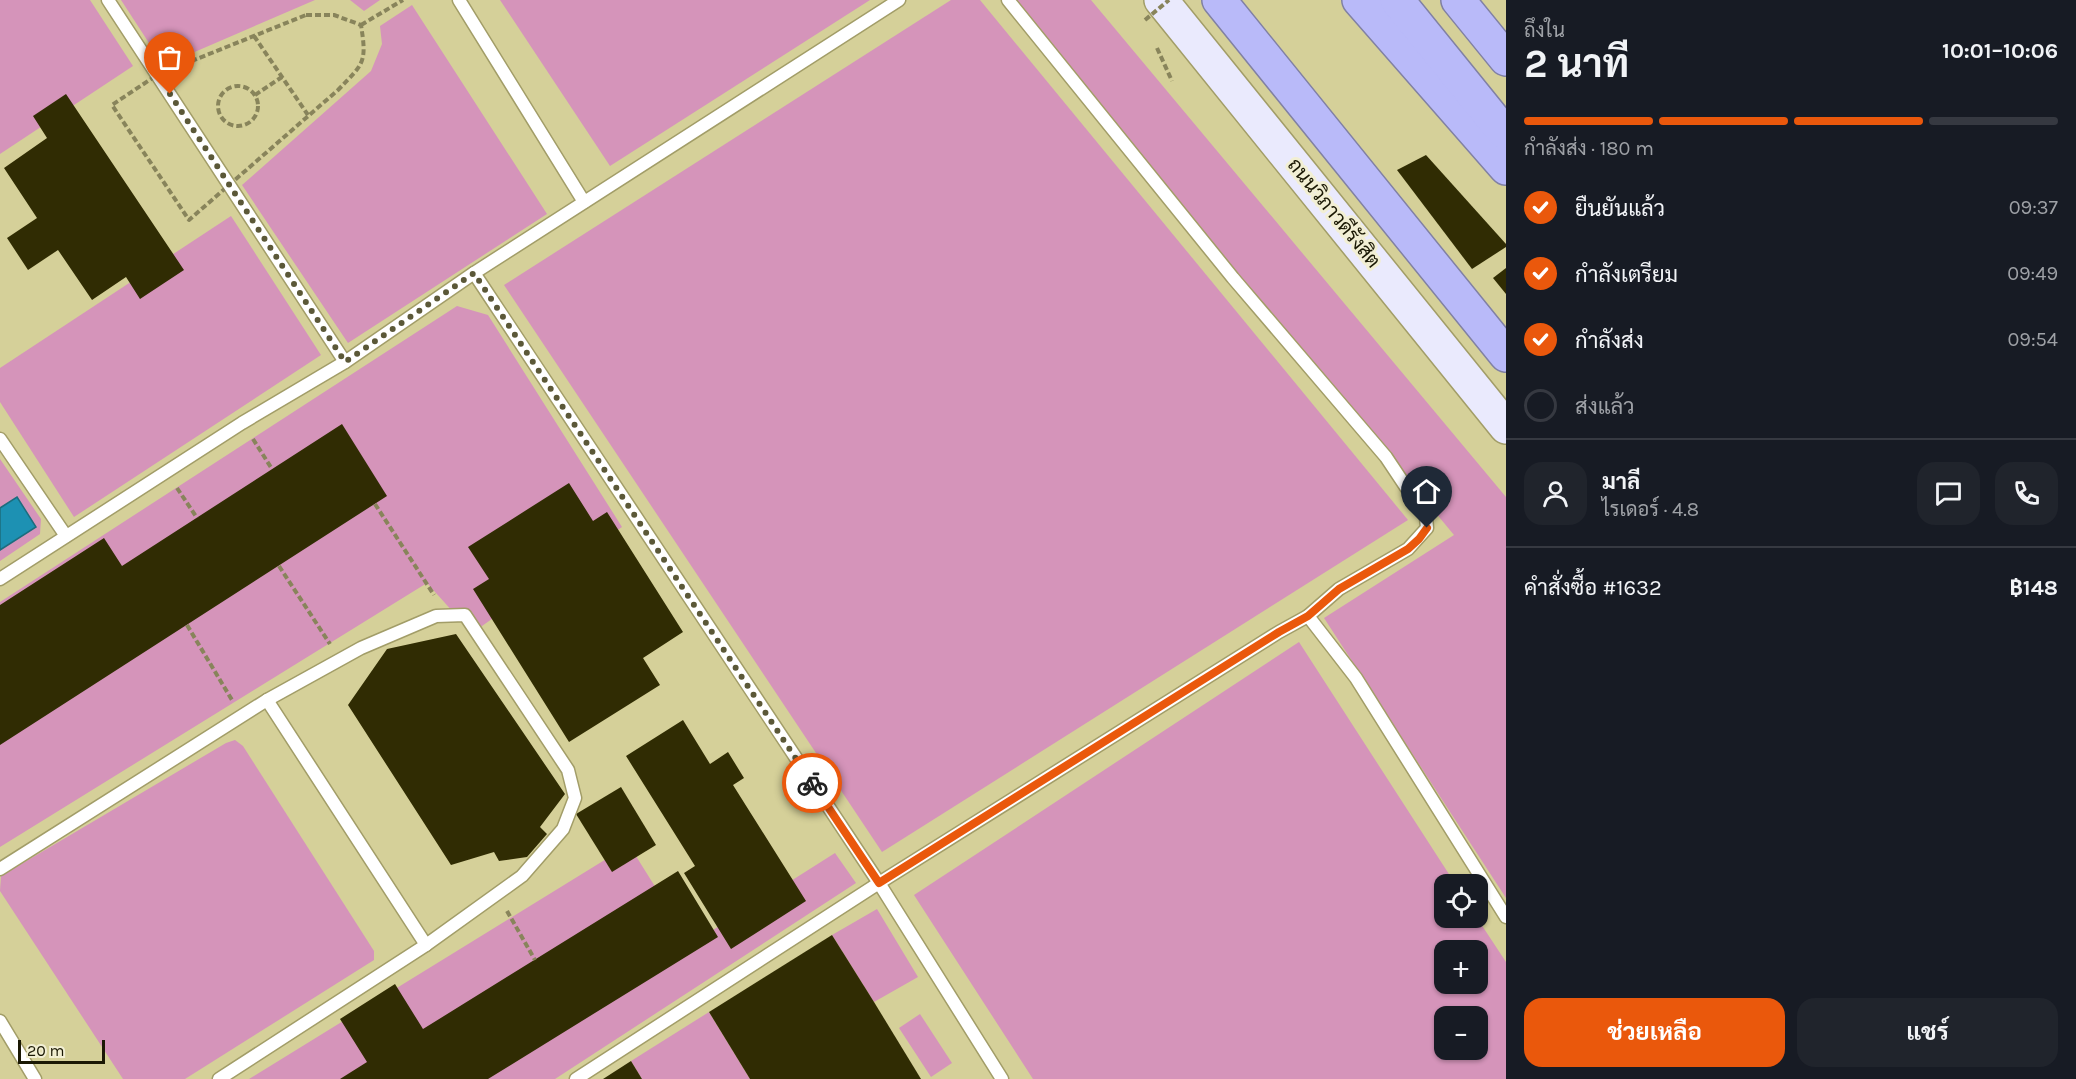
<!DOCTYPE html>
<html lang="th">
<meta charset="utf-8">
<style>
body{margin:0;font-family:Karla,Sarabun,sans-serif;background:#20242c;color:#f1f3f6;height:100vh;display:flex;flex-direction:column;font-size:22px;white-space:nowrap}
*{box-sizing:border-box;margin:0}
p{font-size:20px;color:#9ea1a6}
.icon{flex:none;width:33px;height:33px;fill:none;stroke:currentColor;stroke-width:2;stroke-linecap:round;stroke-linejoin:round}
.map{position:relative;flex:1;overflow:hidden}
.side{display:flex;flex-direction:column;background:#171b24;width:570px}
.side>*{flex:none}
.tools{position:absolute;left:1434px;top:874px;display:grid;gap:12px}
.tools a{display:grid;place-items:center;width:54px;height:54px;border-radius:12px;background:#171b24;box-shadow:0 2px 4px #0004;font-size:30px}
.scale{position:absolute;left:18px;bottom:15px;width:87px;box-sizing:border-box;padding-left:6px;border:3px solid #1a1804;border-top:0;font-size:16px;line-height:21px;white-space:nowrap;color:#1a1804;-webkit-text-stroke:4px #f2efd4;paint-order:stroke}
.pin{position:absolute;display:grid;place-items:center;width:51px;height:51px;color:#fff;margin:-62px -26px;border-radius:50% 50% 50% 0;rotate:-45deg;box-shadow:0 0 6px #0007}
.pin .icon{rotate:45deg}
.courier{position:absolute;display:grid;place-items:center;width:60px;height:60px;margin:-30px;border:4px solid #ea580c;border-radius:50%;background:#fff;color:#222;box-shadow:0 2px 8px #0007}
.summary em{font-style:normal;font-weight:700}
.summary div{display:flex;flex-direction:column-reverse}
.summary{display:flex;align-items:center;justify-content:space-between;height:102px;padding:0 18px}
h1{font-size:39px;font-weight:700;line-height:45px}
.bar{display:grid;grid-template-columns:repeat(4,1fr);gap:9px 6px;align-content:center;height:72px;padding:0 18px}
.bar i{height:8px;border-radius:4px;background:#363941}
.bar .on{background:#ea580c}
.bar p{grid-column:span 4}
.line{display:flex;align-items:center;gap:15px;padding:0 18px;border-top:2px solid #363941}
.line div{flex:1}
.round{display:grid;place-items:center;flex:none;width:63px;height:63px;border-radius:18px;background:#20242c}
ol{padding:0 18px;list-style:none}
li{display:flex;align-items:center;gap:18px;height:66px}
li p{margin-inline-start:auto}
li .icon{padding:6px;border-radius:50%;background:#ea580c;color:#fff;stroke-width:4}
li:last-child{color:#9ea1a6}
li i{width:33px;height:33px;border:3px solid #363941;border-radius:50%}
.cta{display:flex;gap:12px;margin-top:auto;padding:12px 18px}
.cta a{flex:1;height:69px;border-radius:18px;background:#ea580c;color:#fff;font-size:24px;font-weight:700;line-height:69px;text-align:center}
.cta a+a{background:#20242c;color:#f1f3f6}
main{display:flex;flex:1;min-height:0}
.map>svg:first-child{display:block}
</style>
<main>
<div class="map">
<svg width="1506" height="1079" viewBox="0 0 1506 1079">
<rect width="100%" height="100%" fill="#d5d099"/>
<g fill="#d594ba" fill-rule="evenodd">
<path d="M0 0H90L133 66 0 154Z"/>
<path d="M121 0H315L183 57 162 63Z"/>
<path d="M350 0H380L364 11Z"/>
<path d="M500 0H870L610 166Z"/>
<path d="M951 0H980L1408 520 882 852 504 285Z"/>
<path d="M1011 0H1091L1506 497V898L1324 618 1454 535Z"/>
<path d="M412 5 547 214 348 343 242 185 371 71 382 44 380 26Z"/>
<path d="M231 216 321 355 74 517 0 402V368Z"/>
<path d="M457 306 488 315 622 527 472 633 427 583 0 847V602Z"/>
<path d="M0 459 41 519 40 534 0 561V550L35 527 17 497 0 508Z"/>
<path d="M1299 642 1456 885H1444V918H1477L1506 962V1079H1033L914 895ZM1444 951H1478V984H1444ZM1444 1017H1478V1050H1444Z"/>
<path d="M235 740 243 746 374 951V960L185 1079H123L0 891 1 876 226 743Z"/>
<path d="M629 845 691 944 835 853 856 883 555 1079H249Z"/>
<path d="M877 909 918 977 874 1002 832 935Z"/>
<path d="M709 1012 750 1079H642L631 1061Z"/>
<path d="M920 1014 952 1063 931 1077 899 1028Z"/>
</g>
<path fill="#1d91b3" stroke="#1c6d7e" stroke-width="1.5" d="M17 497 36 527 0 550V508Z"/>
<g fill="#302c03">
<path d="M66 94 184 270 140 299 126 277 92 300 58 250 28 270 7 238 37 218 4 168 47 138 33 116Z"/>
<path d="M1426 155 1506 244V247L1472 269 1397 170Z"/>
<path d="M1506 268V294L1493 278Z"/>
<path d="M342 424 387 496 0 745V605L104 538 122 566Z"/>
<path d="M569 483 593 521 607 512 683 632 643 658 660 685 569 742 473 589 489 579 468 547Z"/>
<path d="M456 634 565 794 540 827 547 834 527 857 499 861 494 852 451 865 348 705 387 649Z"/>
<path d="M683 720 710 764 728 752 744 778 733 785 806 901 731 949 684 873 695 866 626 756Z"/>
<path d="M621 787 656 845 612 872 576 814Z"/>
<path d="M678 871 718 937 488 1079H340L367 1062 340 1019 395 984 423 1029Z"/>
<path d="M832 935 874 1002 921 1079H750L709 1012Z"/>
<path d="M631 1061 642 1079H603Z"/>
</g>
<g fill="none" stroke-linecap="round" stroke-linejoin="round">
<defs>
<g id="lane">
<path d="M108 0 345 362"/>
<path d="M459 0 584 202"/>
<path d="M1008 0 1233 278 1386 457 1426 517 1427 528 1408 549 1339 589 1308 616 1356 678 1506 917"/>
<path d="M474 273 879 883 1002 1079"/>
<path d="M0 439 66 536"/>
<path d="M0 579 242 423 345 362 474 273 899 0"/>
<path d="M267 700 426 945"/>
<path d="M0 869 267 700 361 648 436 616 465 615 568 770 575 798 563 829 522 876 426 945 219 1079"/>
<path d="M0 1021 35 1079"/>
<path d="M576 1079 879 883 1279 632 1308 616"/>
</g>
<path id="secondary" d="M1161 0 1506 427"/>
<g id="highway">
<path d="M1219 0 1506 355"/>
<path d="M1359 0 1506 168"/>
<path d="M1397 0 1503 131"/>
<path d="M1458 0 1506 59"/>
</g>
</defs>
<use href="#lane" stroke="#a29d68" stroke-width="15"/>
<use href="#secondary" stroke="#a29d68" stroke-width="36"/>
<use href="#highway" stroke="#8181a3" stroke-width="36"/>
<g stroke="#88845b" stroke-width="4" stroke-dasharray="6 3" stroke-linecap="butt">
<path d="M306 15H334L361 25C367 63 364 63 338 90L189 220 112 105 157 75Z"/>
<path d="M361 25 403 0"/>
<path d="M254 36 308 115"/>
<path d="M1157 48 1172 81"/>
<circle cx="238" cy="106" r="20"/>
<path d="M255 95 282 77"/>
<path d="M253 439 272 469"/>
<path d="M177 488 197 518"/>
<path d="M375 504 434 595"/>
<path d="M279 566 330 644"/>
<path d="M187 625 232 700"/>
<path d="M507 911 535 960"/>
</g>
<use href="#lane" stroke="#fff" stroke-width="12"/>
<use href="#secondary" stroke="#eaeafd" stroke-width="33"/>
<use href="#highway" stroke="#b9baf9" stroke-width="33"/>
<path stroke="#88845b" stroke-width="4" stroke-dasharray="6 3" stroke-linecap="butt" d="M1145 20 1169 0"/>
</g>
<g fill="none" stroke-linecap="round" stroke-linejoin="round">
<path stroke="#5b5838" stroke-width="6" stroke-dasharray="0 10.8" d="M170 94 345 362 474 273 812 783"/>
<path stroke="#ea580c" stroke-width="8" d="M812 783 879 883 1279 632 1308 616 1339 589 1408 549 1419 539 1427 528"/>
</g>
<g text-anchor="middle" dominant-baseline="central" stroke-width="6" stroke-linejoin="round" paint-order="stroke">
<g font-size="20" fill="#1a1804" stroke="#f2efd4">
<text transform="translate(1334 213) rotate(51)">ถนนวิภาวดีรังสิต</text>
</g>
</g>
</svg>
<div class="tools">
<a><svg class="icon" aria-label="locate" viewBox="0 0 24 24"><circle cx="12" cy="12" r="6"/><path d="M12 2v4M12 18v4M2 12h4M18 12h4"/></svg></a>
<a>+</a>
<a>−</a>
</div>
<div class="scale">20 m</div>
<div class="pin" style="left:170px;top:94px;background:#ea580c"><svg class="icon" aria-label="bag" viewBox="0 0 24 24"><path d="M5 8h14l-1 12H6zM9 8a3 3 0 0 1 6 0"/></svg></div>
<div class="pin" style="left:1427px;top:528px;background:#1f2937"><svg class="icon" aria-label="home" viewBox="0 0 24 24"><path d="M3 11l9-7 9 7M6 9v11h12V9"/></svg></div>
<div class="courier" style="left:812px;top:783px"><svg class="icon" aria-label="bike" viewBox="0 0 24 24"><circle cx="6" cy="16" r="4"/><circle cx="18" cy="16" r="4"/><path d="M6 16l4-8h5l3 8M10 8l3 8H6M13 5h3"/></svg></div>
</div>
<section class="side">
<div class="summary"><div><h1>2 นาที</h1><p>ถึงใน</p></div><em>10:01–10:06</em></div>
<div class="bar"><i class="on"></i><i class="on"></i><i class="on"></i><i></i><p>กำลังส่ง · 180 m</p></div>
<ol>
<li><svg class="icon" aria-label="check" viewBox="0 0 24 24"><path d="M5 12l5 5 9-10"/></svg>ยืนยันแล้ว<p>09:37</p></li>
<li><svg class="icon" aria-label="check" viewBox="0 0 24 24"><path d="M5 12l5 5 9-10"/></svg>กำลังเตรียม<p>09:49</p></li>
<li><svg class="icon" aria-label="check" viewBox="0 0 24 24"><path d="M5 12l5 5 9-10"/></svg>กำลังส่ง<p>09:54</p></li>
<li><i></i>ส่งแล้ว</li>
</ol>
<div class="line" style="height:108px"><a class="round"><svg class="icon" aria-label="person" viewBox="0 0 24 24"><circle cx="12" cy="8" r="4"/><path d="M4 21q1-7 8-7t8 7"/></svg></a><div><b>มาลี</b><p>ไรเดอร์ · 4.8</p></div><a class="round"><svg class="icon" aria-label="chat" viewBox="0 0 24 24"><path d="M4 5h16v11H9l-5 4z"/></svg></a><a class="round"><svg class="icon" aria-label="phone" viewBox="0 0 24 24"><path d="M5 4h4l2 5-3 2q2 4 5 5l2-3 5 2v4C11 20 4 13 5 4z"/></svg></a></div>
<div class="line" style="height:78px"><div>คำสั่งซื้อ #1632</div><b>฿148</b></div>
<div class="cta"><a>ช่วยเหลือ</a><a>แชร์</a></div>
</section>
</main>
